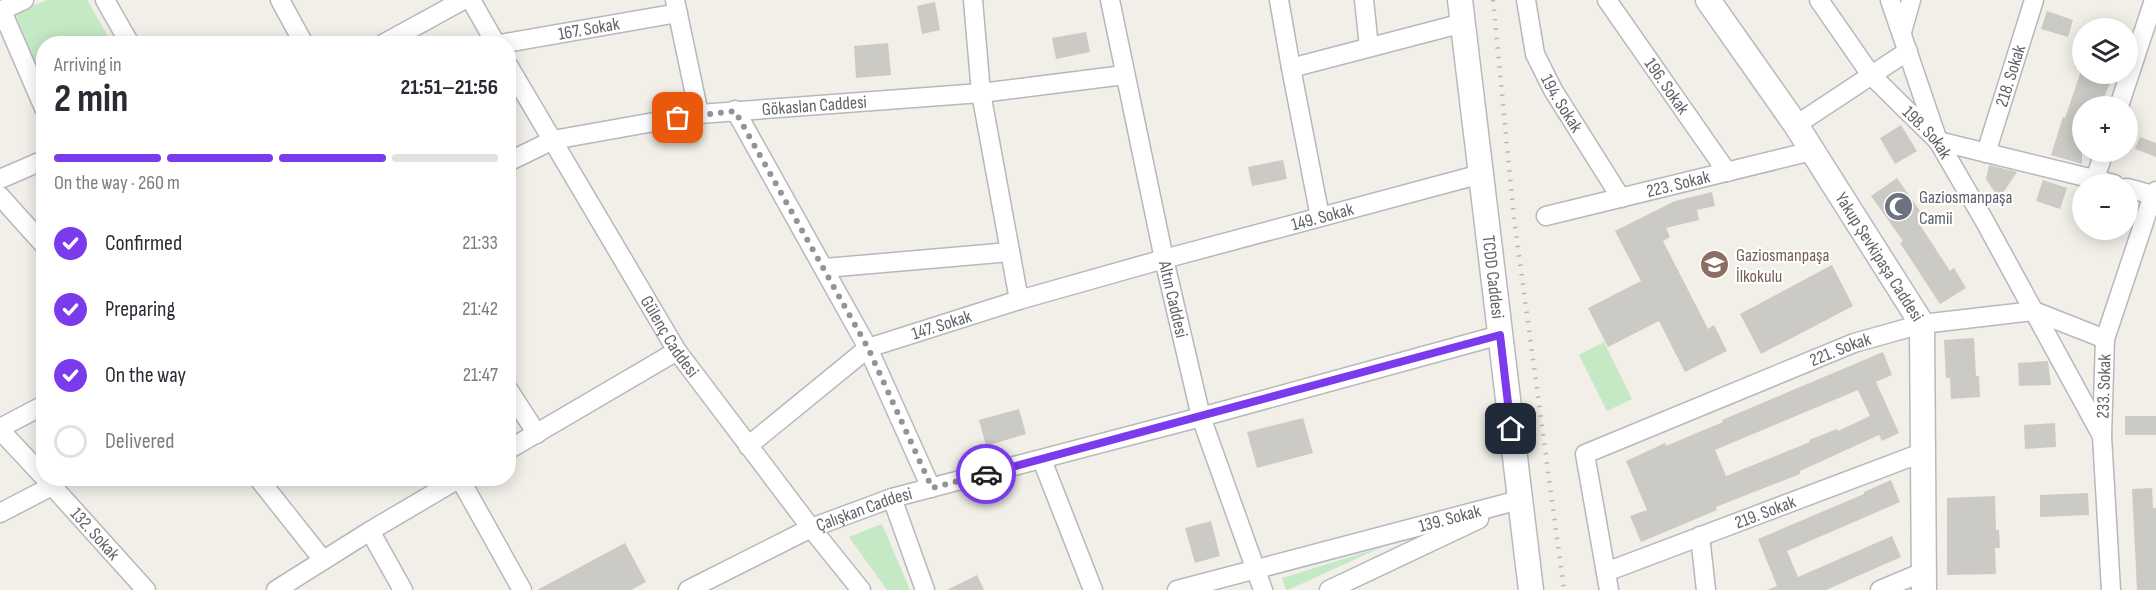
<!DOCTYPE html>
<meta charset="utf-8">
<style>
body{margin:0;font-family:"Sofia Sans Condensed",sans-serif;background:#f7f7f7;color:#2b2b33;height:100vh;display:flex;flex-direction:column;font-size:22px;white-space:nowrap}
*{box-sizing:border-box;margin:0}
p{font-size:20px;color:#7c7c81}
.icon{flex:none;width:33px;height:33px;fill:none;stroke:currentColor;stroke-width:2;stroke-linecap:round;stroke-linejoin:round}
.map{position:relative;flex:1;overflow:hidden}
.panel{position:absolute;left:36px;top:36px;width:480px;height:450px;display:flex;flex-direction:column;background:#fff;border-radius:24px;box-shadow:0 3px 15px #0003}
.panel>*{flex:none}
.controls{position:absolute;left:2072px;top:18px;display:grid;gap:12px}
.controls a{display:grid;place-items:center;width:66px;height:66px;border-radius:50%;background:#fff;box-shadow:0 3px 15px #0003;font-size:30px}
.pin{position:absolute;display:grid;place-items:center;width:51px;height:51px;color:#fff;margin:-26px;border-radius:12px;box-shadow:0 3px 9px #0006}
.courier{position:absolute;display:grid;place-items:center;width:60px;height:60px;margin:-30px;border:4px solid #7c3aed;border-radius:50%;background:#fff;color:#222;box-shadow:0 2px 8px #0007}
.headline em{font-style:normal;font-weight:700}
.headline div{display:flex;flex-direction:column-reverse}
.headline{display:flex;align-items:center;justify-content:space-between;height:102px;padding:0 18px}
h1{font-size:39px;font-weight:700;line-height:45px}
.bar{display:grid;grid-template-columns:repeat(4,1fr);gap:9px 6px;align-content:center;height:72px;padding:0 18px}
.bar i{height:8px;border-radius:4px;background:#e1e1e2}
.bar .on{background:#7c3aed}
.bar p{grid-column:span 4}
ol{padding:0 18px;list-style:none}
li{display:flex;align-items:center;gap:18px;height:66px}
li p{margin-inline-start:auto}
li .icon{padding:6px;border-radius:50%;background:#7c3aed;color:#fff;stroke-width:4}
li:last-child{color:#7c7c81}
li i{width:33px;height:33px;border:3px solid #e1e1e2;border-radius:50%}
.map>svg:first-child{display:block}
</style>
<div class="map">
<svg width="2156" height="590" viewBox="0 0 2156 590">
<rect width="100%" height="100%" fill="#f1efe8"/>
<g fill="#c5e8c5">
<path d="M47 0H87L112 43 44 44 43 82 15 13Z"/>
<path d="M1604 342 1632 399 1607 411 1579 355Z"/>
<path d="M882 524 910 590H887L849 537Z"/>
<path d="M1382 547 1288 590H1286L1282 578Z"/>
</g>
<g fill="#cccac5" fill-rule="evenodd">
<path d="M935 2 940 30 922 34 917 6Z"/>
<path d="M2047 11 2073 20 2068 37 2041 29Z"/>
<path d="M1086 32 1090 52 1056 59 1052 38Z"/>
<path d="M888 43 891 75 856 78 854 46Z"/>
<path d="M2081 71 2082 74 2111 81 2100 106H2082V164L2051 155 2063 117 2065 118Z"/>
<path d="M1901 125 1917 151 1895 164 1880 138Z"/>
<path d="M2140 137 2156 143V157L2135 149Z"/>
<path d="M1283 160 1287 179 1252 186 1248 167Z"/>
<path d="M1989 165 2017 172 1999 199 1986 179Z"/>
<path d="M1897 178 1925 218 1918 222 1950 271 1954 268 1966 288 1940 304 1900 243 1903 241 1871 196Z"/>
<path d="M2043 180 2067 188 2060 209 2036 201Z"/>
<path d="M1712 192 1715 206 1697 210 1699 220 1666 228 1670 237 1663 241 1708 329 1714 325 1727 351 1685 372 1659 321 1608 347 1588 308 1641 281 1615 231 1675 201Z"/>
<path d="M1832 265 1853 306 1761 354 1740 314Z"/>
<path d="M1974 338 1976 376H1979L1980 397 1951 399 1950 378H1946L1944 340Z"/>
<path d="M1883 352 1892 375 1876 382 1899 433 1882 441 1879 435 1800 471V474L1716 507 1717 510 1641 542 1630 516 1647 510 1626 461 1665 443 1666 446 1692 435 1723 422 1722 420ZM1858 390 1870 416 1838 431 1837 429 1809 440 1810 442 1726 476 1715 450Z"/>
<path d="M2048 361 2051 385 2019 386 2018 363Z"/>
<path d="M1019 409 1026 434 986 446 979 420Z"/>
<rect x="2125" y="416" width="31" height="19"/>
<path d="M1303 418 1313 453 1257 468 1247 432Z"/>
<path d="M2055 423 2056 447 2025 449 2024 425Z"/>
<path d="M1891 480 1900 502 1787 551 1798 577 1892 536 1901 557 1826 590H1767L1777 586 1758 539 1864 494V492Z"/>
<path d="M2152 488 2153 508H2156V590H2137L2132 489Z"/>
<path d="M2088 493 2089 515 2040 517V495Z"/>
<path d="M1995 496 1996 530H1999L2000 548H1995L1996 574 1947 575V498Z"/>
<path d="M1211 521 1220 556 1195 563 1185 528Z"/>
<path d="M625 543 646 582 631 590H537Z"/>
<path d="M977 575 984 590H947Z"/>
</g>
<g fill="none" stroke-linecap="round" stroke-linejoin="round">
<defs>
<g id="street">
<path d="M105 0 130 44"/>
<path d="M280 0 304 44"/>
<path d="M471 0 496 44"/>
<path d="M675 0 699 114"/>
<path d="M973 0 981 93 1019 300"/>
<path id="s1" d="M1110 0 1164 259 1201 417 1263 590"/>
<path d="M1279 0 1291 68"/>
<path d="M1364 0 1369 47"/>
<path id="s2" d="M1526 0 1535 54 1553 90 1621 198"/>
<path id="s3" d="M1607 0 1727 172"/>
<path id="s4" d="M1819 0 1871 75 1938 141 1984 220 2102 436"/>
<path d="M1890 0 1938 141 2114 184"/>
<path d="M0 11 24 0"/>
<path d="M2 11 44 108"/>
<path d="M1902 32 1911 0"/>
<path d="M383 44 463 0"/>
<path id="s5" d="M500 44 678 13"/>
<path id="s6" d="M508 65 677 351 811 528 861 590"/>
<path d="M2119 106 2154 0"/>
<path d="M735 110 868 348 931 488"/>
<path d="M1796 125 1908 51"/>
<path id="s7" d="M1986 153 2034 0"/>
<path id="s8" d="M508 162 553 140 699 114 981 93 1124 75"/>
<path d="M0 179 44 160"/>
<path d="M2095 179 2104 152"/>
<path d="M2127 188 2153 195"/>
<path d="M0 196 44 245"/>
<path id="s9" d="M1546 216 1812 151"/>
<path d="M1320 217 1291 68 1463 23"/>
<path d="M825 268 1010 252"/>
<path d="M508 389 537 434"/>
<path d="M0 428 44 405"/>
<path d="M0 430 44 477"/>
<path id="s10" d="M748 446 868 348 1019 300 1164 259 1481 174"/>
<path d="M508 450 677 351"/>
<path d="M1042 460 1093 590"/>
<path id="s11" d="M45 478 146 590"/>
<path d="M258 478 323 560"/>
<path d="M460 479 522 590"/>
<path d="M892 498 925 590"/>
<path d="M0 513 52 486"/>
<path d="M370 531 403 590"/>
<path d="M1700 536 1706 590"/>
<path id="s12" d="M1606 572 1924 452"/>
<path d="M276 590 370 531 460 478"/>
<path id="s13" d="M688 590 811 528 892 498 1201 417 1500 335"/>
<path id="s14" d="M1177 590 1519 500"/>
<path d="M1329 590 1479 519"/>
<path id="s15" d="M1609 590 1585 454 1854 343 1922 324 2034 311 2105 339"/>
<path d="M1880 590 1923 572"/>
<path id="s16" d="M2111 590 2102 436 2105 339 2153 195 2156 191"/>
</g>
<g id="secondary">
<path id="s17" d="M1460 0 1531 590"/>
<path id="s18" d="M1708 0 1796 125 1922 324 1924 590"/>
</g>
</defs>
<use href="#street" stroke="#b5b8bc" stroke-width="21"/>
<use href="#secondary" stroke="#b6babf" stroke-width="27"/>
<use href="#street" stroke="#fff" stroke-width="18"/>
<use href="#secondary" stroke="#fff" stroke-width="24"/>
<path stroke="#b6b7b8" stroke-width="4.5" stroke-dasharray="1.5 8" stroke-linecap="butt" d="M1493 0 1514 218 1564 590"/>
</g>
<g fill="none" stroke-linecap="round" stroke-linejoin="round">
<path stroke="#929495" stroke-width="6" stroke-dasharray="0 10.8" d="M678 118 735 111 868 348 932 488 986 474"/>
<path stroke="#7c3aed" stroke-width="8" d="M986 474 1500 335 1511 429"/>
</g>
<defs>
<symbol id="mosque-disc" viewBox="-11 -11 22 22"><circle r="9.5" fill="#6b7280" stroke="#fff"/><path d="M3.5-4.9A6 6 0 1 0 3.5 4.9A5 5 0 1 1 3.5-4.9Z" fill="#fff"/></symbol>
<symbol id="school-disc" viewBox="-11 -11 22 22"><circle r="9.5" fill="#8d6e63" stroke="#fff"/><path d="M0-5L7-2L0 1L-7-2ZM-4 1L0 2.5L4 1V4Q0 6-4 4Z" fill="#fff"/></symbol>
</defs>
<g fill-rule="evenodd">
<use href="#mosque-disc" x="1882" y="190" width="33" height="33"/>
<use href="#school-disc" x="1698" y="248" width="33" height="33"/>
</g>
<g text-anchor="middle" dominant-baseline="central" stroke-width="4.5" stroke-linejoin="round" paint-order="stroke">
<g font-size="18" fill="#5f6368" stroke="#fff">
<text stroke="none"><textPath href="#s5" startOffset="90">167. Sokak</textPath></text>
<text stroke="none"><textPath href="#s7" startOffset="81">218. Sokak</textPath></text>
<text stroke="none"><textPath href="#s3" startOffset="105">196. Sokak</textPath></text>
<text stroke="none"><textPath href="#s2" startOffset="111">194. Sokak</textPath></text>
<text stroke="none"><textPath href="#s8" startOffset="314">Gökaslan Caddesi</textPath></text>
<text stroke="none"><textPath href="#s4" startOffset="172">198. Sokak</textPath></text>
<text stroke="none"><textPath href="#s9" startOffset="136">223. Sokak</textPath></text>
<text stroke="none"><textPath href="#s10" startOffset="628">149. Sokak</textPath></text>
<text stroke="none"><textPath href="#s18" startOffset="309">Yakup Şevkipaşa Caddesi</textPath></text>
<text stroke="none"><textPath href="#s17" startOffset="279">TCDD Caddesi</textPath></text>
<text stroke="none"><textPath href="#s1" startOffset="306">Altın Caddesi</textPath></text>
<text stroke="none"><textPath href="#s10" startOffset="232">147. Sokak</textPath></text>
<text stroke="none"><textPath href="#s6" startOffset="316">Gülenç Caddesi</textPath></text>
<text stroke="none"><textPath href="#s15" startOffset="414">221. Sokak</textPath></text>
<text stroke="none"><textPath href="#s16" startOffset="204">233. Sokak</textPath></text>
<text stroke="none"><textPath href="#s13" startOffset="194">Çalışkan Caddesi</textPath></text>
<text stroke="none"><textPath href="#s12" startOffset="170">219. Sokak</textPath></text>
<text stroke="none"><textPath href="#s14" startOffset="282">139. Sokak</textPath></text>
<text stroke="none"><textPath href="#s11" startOffset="75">132. Sokak</textPath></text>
</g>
<g font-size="18" fill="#5b616d" stroke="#fff" text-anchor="start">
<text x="1919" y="197">Gaziosmanpaşa<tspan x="1919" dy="21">Camii</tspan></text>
</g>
<g font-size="18" fill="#785e54" stroke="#fff" text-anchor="start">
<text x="1736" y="255">Gaziosmanpaşa<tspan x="1736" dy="21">İlkokulu</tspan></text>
</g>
</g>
</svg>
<div class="controls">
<a><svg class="icon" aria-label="layers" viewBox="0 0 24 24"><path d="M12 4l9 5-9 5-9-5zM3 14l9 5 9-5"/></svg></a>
<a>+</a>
<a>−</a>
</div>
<div class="pin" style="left:678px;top:118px;background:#ea580c"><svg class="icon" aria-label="bag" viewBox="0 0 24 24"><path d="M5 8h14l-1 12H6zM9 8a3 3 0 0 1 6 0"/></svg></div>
<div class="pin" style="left:1511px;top:429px;background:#1f2937"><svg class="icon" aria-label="home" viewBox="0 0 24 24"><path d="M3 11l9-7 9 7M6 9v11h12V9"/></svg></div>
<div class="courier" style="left:986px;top:474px"><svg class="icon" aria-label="car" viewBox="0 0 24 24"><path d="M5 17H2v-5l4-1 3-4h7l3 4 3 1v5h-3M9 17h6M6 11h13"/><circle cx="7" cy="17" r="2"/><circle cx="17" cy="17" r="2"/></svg></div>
<section class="panel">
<div class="headline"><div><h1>2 min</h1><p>Arriving in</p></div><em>21:51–21:56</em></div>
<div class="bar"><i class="on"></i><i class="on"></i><i class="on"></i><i></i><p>On the way · 260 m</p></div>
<ol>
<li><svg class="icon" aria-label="check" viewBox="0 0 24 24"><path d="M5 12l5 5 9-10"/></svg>Confirmed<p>21:33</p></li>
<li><svg class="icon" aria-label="check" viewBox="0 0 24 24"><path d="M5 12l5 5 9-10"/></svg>Preparing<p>21:42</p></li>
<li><svg class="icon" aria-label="check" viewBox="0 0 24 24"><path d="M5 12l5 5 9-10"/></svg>On the way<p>21:47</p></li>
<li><i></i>Delivered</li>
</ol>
</section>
</div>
